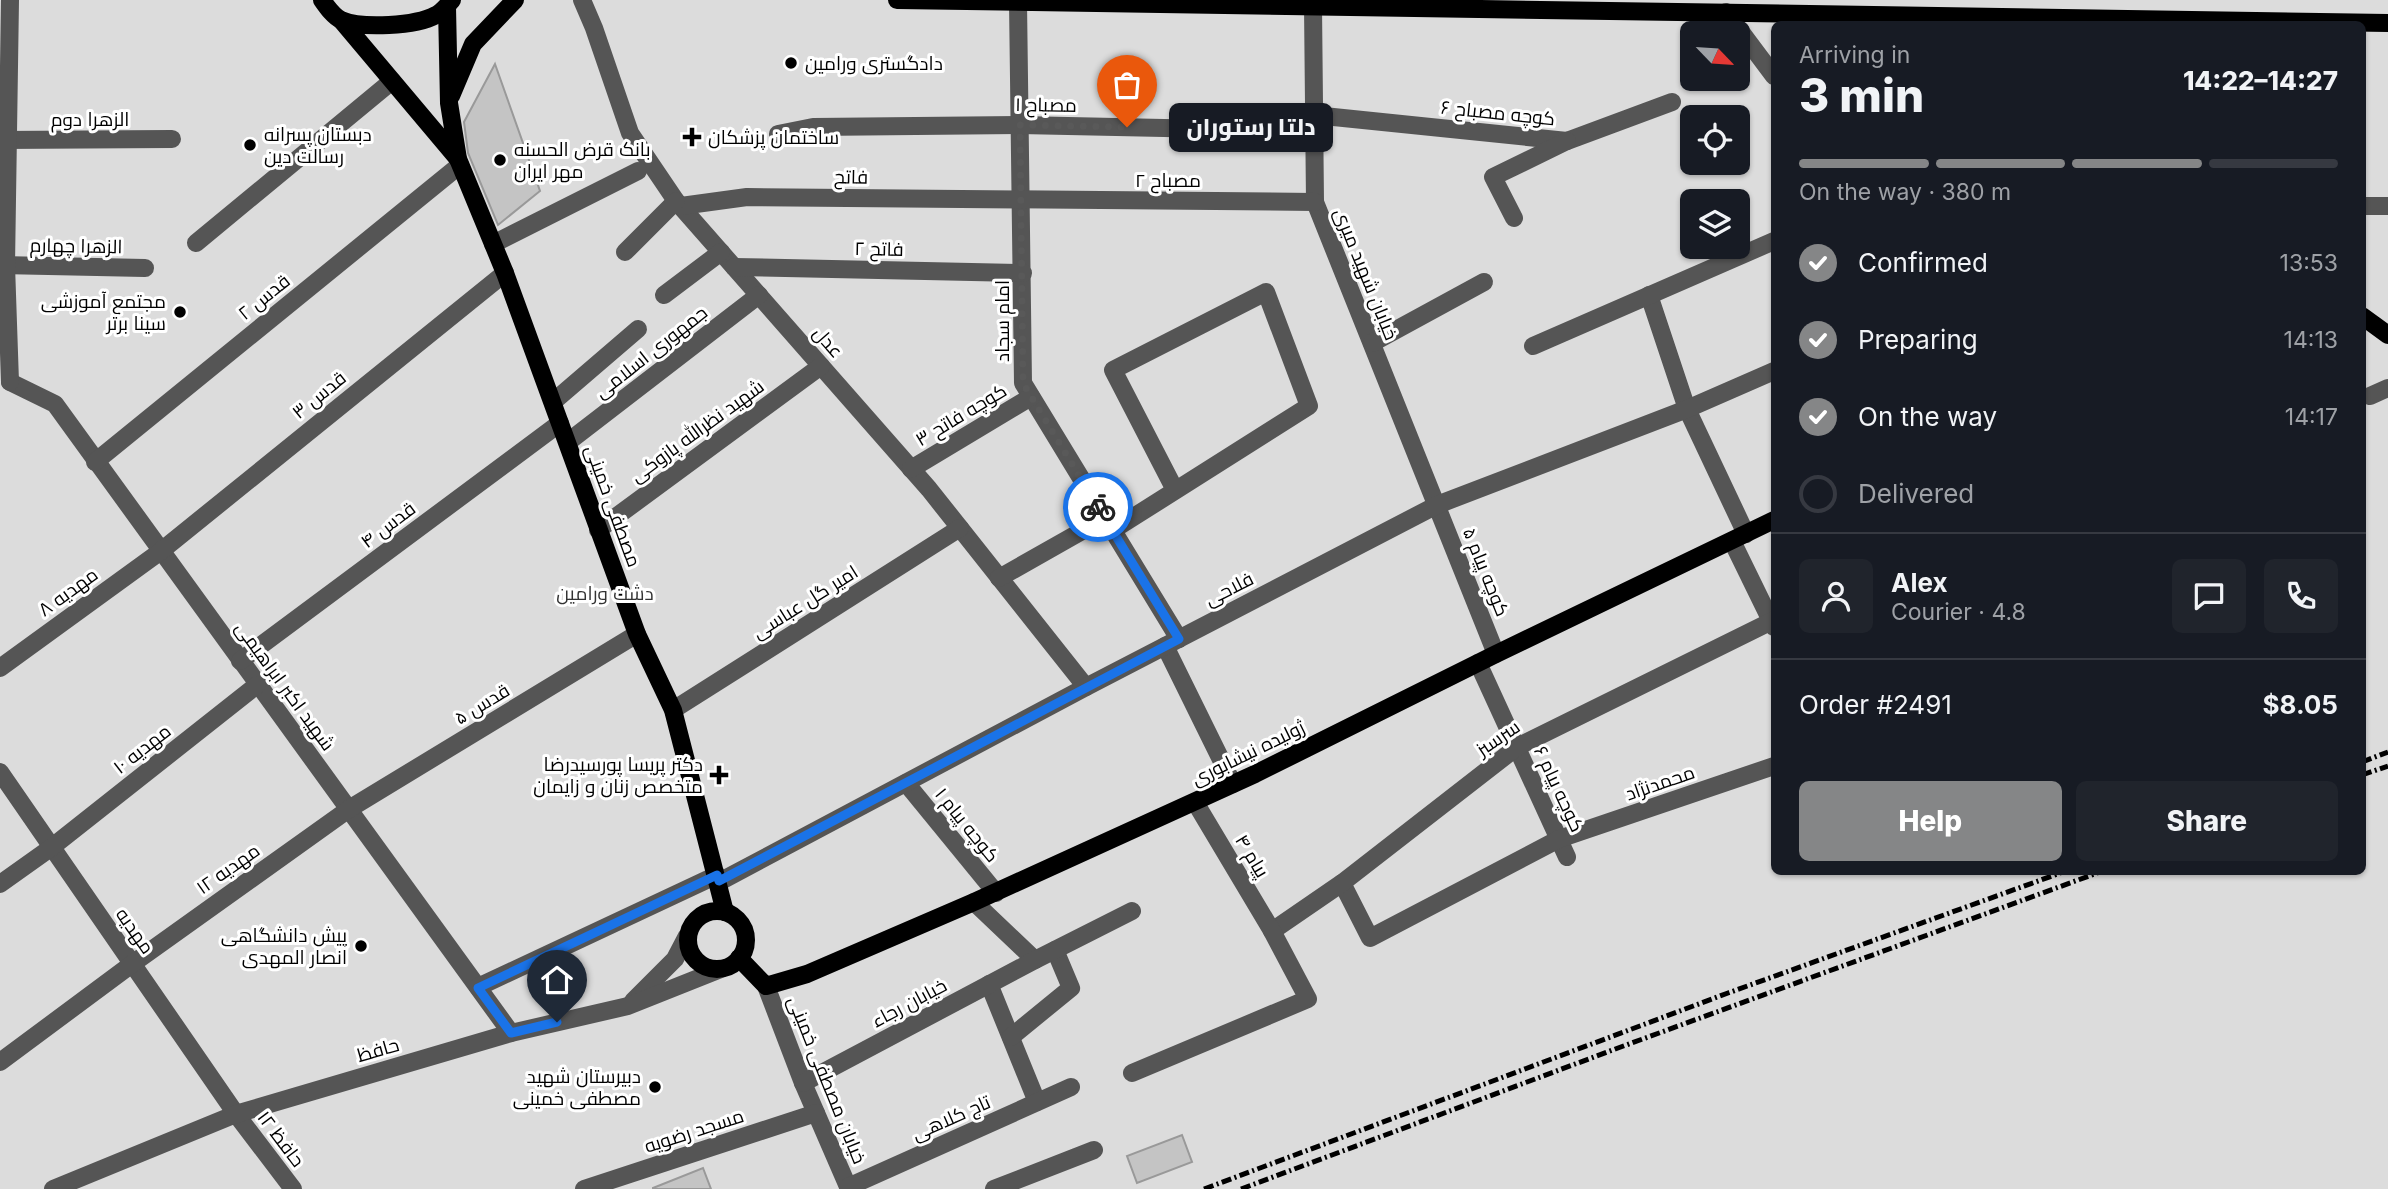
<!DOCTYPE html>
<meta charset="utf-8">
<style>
body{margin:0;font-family:Inter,Cairo,sans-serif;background:#20242c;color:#f1f3f6;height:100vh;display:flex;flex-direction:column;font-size:26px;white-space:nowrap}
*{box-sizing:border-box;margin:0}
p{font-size:23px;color:#9ea1a6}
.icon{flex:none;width:38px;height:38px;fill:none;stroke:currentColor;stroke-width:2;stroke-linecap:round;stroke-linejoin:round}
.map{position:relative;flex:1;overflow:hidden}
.panel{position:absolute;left:1771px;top:21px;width:595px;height:854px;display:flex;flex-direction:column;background:#171b24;border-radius:10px;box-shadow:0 2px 5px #0004}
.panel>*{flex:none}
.needle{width:46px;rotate:115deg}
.tools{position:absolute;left:1680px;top:21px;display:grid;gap:14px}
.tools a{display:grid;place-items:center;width:70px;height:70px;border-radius:10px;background:#171b24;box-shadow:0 2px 5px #0004;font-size:35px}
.pin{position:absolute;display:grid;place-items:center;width:60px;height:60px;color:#fff;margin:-72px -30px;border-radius:50% 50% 50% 0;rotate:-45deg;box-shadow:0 0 7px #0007}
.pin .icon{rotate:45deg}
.courier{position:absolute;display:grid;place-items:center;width:70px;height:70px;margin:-35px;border:5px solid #1a73e8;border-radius:50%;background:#fff;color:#222;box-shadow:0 2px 9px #0007}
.bubble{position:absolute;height:49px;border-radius:10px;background:#171b24;box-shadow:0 2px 5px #0004;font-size:23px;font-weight:800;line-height:49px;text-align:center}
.overview em{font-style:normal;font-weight:800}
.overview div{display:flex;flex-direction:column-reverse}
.overview{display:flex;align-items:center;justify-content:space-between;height:119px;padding:0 28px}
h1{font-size:46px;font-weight:800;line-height:52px}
.bar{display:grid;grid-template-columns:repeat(4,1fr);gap:10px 7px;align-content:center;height:84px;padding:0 28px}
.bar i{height:9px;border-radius:5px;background:#363941}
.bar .on{background:#858687}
.bar p{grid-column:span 4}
.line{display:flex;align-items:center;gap:18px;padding:0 28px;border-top:2px solid #363941}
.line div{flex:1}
.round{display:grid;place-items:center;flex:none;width:74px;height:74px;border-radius:10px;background:#20242c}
ol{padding:0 28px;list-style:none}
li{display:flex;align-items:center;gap:21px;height:77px}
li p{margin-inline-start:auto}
li .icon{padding:7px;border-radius:50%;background:#858687;color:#fff;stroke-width:4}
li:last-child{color:#9ea1a6}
li i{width:38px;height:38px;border:4px solid #363941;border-radius:50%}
.cta{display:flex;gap:14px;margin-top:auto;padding:14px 28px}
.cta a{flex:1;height:80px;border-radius:10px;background:#858687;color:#fff;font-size:28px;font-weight:800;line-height:80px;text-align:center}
.cta a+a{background:#20242c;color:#f1f3f6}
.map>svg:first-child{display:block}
</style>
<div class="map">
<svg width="2388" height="1189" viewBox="0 0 2388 1189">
<rect width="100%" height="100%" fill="#fff"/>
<path fill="#dcdcdc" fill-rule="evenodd" d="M0 0H2388V1189H0ZM1774 24H2362V872H1774ZM1692 33H1738V79H1692ZM1692 117H1738V163H1692ZM1692 201H1738V247H1692Z"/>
<g fill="#c4c4c4" stroke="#999" stroke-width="2">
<path d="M495 64 540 191 498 225 468 153 464 122Z"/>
<path d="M1182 1135 1192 1162 1137 1183 1127 1156Z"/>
<path d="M703 1168 711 1189H653V1188Z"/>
</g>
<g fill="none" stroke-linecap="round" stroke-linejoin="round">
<g stroke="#555" stroke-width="18">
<path d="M582 0 594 28 630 133 676 201 929 489 1086 687"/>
<path d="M1018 2 1023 383 1179 639"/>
<path d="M1313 6 1315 202 1496 654"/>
<path d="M1726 12 1774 76"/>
<path d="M1314 115 1567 141 1672 102"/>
<path d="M778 134 813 127 1020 125 1314 131"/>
<path d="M0 140 172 139"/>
<path d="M681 206 747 197 1315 202"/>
<path d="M2362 206H2388"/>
<path d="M1514 218 1493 177 1567 141"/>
<path d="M196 243 392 81"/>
<path d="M493 244 638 171"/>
<path d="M625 252 676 201"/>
<path d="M0 265 145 268"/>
<path d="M734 267 1023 273"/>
<path d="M664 295 721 252"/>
<path d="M1649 295 1687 409 1746 534"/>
<path d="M1372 343 1484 282"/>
<path d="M1533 346 1774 241"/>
<path d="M10 382 55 404 511 1033"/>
<path d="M10 382 6 265 10 0"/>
<path d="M2370 396 2388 388"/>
<path d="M553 402 638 329"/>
<path d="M568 442 759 295"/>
<path d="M95 462 460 165"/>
<path d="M911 469 1031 397"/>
<path d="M598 530 821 366"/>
<path d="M1113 530 1309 406 1266 292 1113 370 1175 490"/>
<path d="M1732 541 1774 627"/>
<path d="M999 578 1105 518"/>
<path d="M1165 646 1233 784"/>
<path d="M240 661 560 423"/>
<path d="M1478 663 1567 857"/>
<path d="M0 668 161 551 505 273"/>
<path d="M673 710 960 528"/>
<path d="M0 772 236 1114 293 1189"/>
<path d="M906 783 996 893"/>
<path d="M719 882 1086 687 1437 505 1687 409 1774 371"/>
<path d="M1342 883 1370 938 1559 839 1774 766"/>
<path d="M0 884 52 847 257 685"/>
<path d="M974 902 1035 960"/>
<path d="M1272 931 1342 883 1517 747 1774 620"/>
<path d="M989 984 1037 1102"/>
<path d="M766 986 803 1083 849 1189"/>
<path d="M478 987 717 875"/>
<path d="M633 1001 675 959 687 936"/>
<path d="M1011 1037 1071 988 1055 950"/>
<path d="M0 1062 132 964 349 809 637 634"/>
<path d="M1132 1073 1308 999 1272 931 1195 802"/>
<path d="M803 1083 1035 960 1132 911"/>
<path d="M848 1187 1071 1087"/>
<path d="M53 1189 236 1114 511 1033 628 1006 721 969"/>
<path d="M584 1189 816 1113"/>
<path d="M994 1189 1094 1150"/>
</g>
<g stroke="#000" stroke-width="18">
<path d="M322 0C327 7 333 16 341 20 362 29 416 26 436 15 442 12 447 6 452 0"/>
<path d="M897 0 2388 23"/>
<path d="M447 7 449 103 458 159 505 273 637 634 673 710 725 912"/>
<path d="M341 20 458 159"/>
<path d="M451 96 473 44 515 0"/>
<path d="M2362 316 2388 335"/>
<circle cx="717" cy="940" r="29"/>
<path d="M739 958 766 986 807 974 974 902 1255 774 1496 654 1774 520"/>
</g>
<g stroke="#000" stroke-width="5" stroke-dasharray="10 3.5 2 3.5" stroke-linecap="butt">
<path d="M2362 762 2388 752"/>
<path d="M2362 775 2388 766"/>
<path d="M1204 1189 1728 993 2063 872"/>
<path d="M1241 1189 1618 1048 2100 872"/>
</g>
</g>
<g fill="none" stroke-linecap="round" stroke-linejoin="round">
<path stroke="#595959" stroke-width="7" stroke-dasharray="0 12.6" d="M1098 507 1023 383 1020 125 1127 127"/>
<path stroke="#1a73e8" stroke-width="9" d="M557 1022 511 1033 478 988 717 875 719 881 1179 639 1098 507"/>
</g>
<g fill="#000" stroke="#fff" stroke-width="2.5">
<circle cx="791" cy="63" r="7"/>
<path d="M688.5 126.5h7v7h7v7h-7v7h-7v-7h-7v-7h7z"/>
<circle cx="250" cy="145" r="7"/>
<circle cx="500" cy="160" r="7"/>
<circle cx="180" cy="312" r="7"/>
<path d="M715.5 764.5h7v7h7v7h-7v7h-7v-7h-7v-7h7z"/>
<circle cx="361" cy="946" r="7"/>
<circle cx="655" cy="1087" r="7"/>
</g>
<g text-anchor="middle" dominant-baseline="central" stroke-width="6" stroke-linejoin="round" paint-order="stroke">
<g font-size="19" fill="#000" stroke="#fff" text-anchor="start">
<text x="805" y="63">دادگستری ورامین</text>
<text x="264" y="134">دبستان پسرانه<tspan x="264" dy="22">رسالت دین</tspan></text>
<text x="708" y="137">ساختمان پزشکان</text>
<text x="514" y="149">بانک قرض الحسنه<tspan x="514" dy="22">مهر ایران</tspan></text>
<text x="166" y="301" text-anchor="end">مجتمع آموزشی<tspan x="166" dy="22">سینا برتر</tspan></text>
<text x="703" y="764" text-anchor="end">دکتر پریسا پورسیدرضا<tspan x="703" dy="22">متخصص زنان و زایمان</tspan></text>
<text x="347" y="935" text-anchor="end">پیش دانشگاهی<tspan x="347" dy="22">انصار المهدی</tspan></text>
<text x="641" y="1076" text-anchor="end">دبیرستان شهید<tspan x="641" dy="22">مصطفی خمینی</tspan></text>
</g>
<g font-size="19" fill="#000" stroke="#fff">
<text transform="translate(1046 105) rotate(1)">مصباح ۱</text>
<text transform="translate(1498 113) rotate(6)">کوچه مصباح ۶</text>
<text x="90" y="119">الزهرا دوم</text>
<text transform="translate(851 177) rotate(1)">فاتح</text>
<text x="1168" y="180">مصباح ۲</text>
<text transform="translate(76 246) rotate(1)">الزهرا چهارم</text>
<text transform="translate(879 249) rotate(1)">فاتح ۲</text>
<text transform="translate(1366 274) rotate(68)">خیابان شهید میری</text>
<text transform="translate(264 297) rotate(-39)">قدس ۲</text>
<text transform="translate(1002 321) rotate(-90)">امام سجاد</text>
<text transform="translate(828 342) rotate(49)">عدل</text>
<text transform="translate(651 352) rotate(-38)">جمهوری اسلامی</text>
<text transform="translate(319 395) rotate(-39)">قدس ۳</text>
<text transform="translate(961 415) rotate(-31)">کوچه فاتح ۳</text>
<text transform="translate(697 431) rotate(-36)">شهید نظرالله پازوکی</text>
<text transform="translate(613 506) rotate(70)">مصطفی خمینی</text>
<text transform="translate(388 525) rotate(-37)">قدس ۴</text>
<text transform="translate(1486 572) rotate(68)">کوچه پیام ۵</text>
<text transform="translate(1229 589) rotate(-27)">فلاحی</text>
<text transform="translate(68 592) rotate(-36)">مهدیه ۸</text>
<text transform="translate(805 602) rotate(-32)">امیر گل عباسی</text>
<text transform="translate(285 686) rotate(54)">شهید اکبر ابراهیمی</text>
<text transform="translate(482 704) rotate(-31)">قدس ۵</text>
<text transform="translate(1498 738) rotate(-34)">سرسبز</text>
<text transform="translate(142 749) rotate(-38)">مهدیه ۱۰</text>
<text transform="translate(1248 753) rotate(-26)">ژولیده نیشابوری</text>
<text transform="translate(1660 783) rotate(-19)">محمدنژاد</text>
<text transform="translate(1559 789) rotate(65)">کوچه پیام ۶</text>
<text transform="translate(967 825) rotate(51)">کوچه پیام ۱</text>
<text transform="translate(1252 856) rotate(59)">پیام ۴</text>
<text transform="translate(228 869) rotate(-35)">مهدیه ۱۲</text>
<text transform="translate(135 931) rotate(55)">مهدیه</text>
<text transform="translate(909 1003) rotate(-28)">خیابان رجاء</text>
<text transform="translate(378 1050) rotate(-16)">حافظ</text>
<text transform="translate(827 1080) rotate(68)">خیابان مصطفی خمینی</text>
<text transform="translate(951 1118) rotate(-24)">تاج کلاهی</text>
<text transform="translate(694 1131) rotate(-18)">مسجد رضویه</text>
<text transform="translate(281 1139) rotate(53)">حافظ ۱۲</text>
</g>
<g font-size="19" fill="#333" stroke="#fff">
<text x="605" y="593">دشت ورامین</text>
</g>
</g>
</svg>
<div class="tools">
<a><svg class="needle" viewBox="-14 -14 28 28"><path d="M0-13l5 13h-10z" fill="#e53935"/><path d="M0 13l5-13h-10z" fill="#9ea1a6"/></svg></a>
<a><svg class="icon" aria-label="locate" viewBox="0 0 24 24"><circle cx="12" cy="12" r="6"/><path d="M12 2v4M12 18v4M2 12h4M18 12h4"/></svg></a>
<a><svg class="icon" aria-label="layers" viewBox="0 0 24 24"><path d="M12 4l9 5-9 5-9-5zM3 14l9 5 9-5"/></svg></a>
</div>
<div class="pin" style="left:1127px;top:127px;background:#ea580c"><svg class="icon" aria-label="bag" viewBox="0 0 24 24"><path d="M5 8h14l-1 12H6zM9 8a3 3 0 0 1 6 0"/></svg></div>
<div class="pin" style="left:557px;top:1022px;background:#1f2937"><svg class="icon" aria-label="home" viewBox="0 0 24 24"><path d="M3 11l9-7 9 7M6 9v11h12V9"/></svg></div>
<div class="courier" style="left:1098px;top:507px"><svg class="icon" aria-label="bike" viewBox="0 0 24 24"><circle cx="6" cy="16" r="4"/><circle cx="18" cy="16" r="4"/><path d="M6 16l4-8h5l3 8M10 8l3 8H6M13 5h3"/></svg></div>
<div class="bubble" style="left:1169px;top:103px;width:164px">دلتا رستوران</div>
<section class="panel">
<div class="overview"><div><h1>3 min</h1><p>Arriving in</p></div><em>14:22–14:27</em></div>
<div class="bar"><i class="on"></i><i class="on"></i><i class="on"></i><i></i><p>On the way · 380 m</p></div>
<ol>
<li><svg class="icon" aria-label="check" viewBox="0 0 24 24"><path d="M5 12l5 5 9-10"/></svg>Confirmed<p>13:53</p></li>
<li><svg class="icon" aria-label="check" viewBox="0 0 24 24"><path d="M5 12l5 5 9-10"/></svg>Preparing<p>14:13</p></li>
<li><svg class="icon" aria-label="check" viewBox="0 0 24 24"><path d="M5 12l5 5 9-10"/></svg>On the way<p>14:17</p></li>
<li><i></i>Delivered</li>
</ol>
<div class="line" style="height:126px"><a class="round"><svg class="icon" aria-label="person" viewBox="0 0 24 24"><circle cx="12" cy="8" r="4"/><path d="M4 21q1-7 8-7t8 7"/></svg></a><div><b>Alex</b><p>Courier · 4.8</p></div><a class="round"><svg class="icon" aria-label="chat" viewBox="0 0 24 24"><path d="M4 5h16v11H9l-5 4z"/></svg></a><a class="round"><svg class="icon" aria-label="phone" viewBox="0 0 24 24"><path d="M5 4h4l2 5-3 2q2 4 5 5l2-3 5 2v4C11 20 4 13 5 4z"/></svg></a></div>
<div class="line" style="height:91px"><div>Order #2491</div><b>$8.05</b></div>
<div class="cta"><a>Help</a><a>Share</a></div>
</section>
</div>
